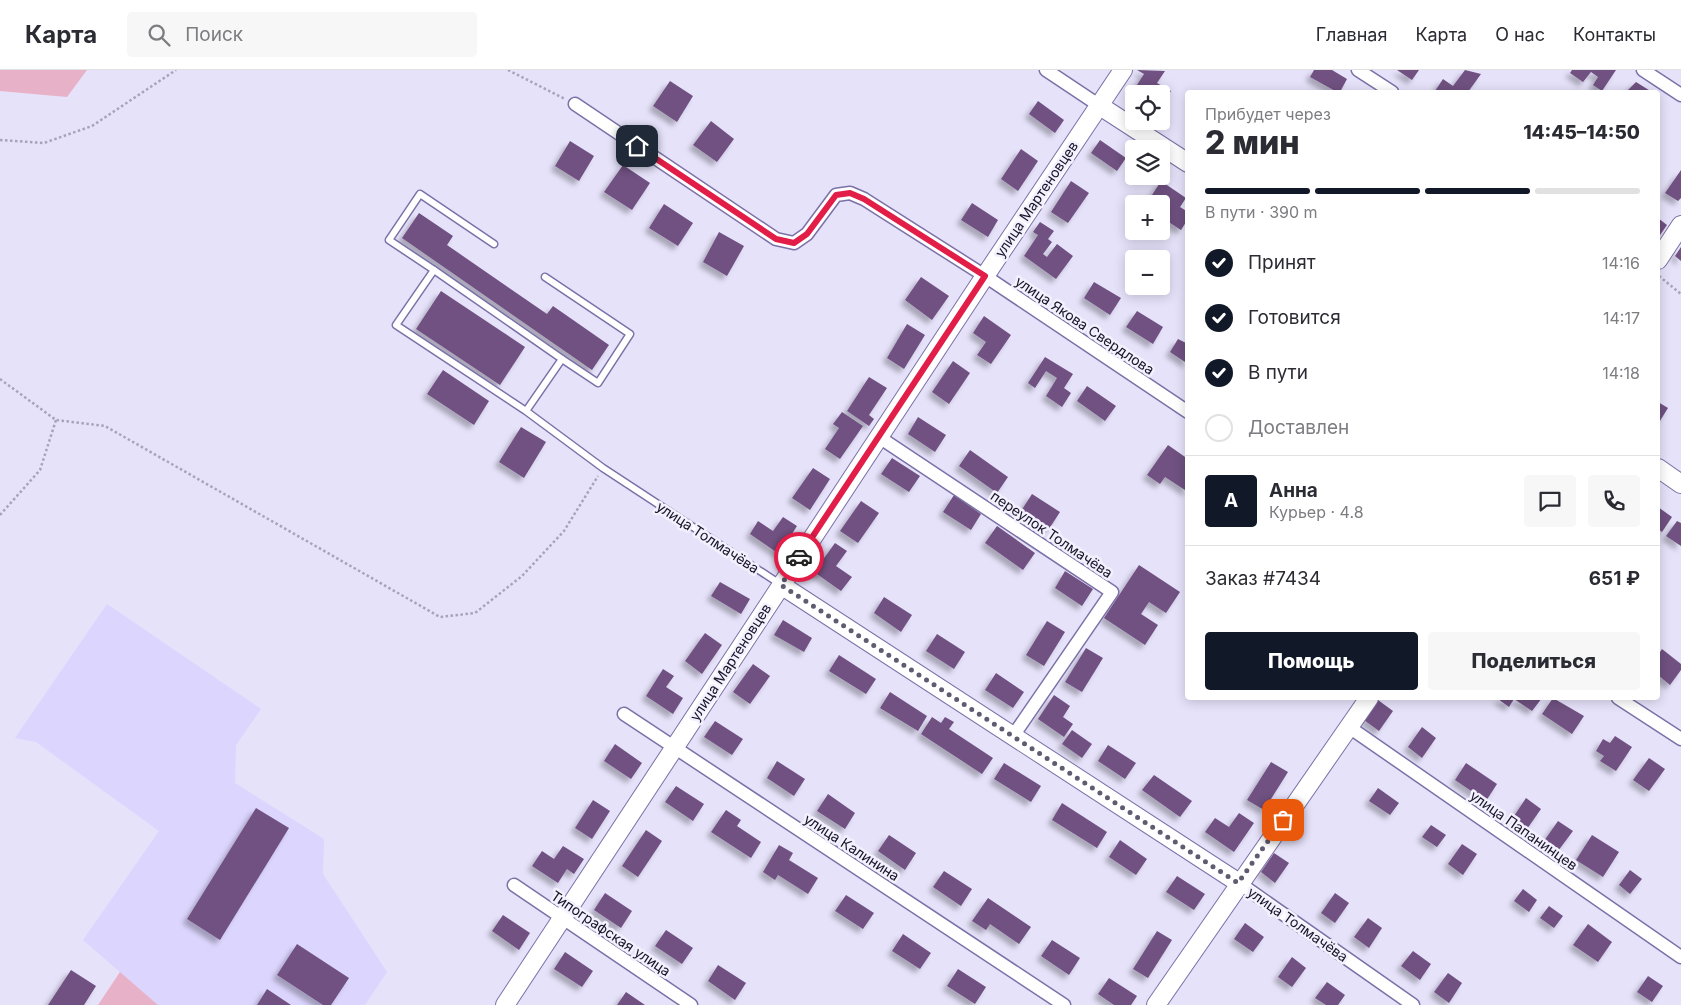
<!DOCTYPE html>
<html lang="ru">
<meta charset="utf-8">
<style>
body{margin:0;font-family:Inter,sans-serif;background:#f7f7f7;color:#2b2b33;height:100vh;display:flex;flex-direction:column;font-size:19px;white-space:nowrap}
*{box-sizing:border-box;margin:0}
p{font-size:16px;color:#7c7c81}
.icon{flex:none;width:28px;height:28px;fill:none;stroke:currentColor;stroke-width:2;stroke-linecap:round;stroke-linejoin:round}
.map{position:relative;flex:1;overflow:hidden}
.side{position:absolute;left:1185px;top:20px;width:475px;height:610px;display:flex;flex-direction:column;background:#fff;border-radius:5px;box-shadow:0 2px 12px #0003}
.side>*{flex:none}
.controls{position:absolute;left:1125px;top:15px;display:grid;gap:10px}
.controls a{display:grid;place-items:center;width:45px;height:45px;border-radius:5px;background:#fff;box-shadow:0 2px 12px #0003;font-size:25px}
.pin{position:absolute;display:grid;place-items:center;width:42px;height:42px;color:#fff;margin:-21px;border-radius:10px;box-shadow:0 2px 8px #0006}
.courier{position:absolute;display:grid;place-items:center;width:50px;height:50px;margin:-25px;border:4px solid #e11d48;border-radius:50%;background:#fff;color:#222;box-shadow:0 1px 6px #0007}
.head em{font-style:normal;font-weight:800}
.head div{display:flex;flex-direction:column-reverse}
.head{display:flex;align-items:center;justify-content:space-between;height:85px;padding:0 20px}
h1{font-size:32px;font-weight:800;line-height:38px}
.bar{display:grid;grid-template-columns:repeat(4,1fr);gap:8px 5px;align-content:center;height:60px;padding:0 20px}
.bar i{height:6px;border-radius:4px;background:#e1e1e2}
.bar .active{background:#111827}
.bar p{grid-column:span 4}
.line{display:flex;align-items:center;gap:12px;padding:0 20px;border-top:1px solid #e1e1e2}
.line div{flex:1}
.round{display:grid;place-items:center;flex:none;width:52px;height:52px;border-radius:5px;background:#f7f7f7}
ol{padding:0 20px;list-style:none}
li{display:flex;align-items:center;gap:15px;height:55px}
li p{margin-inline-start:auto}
li .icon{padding:5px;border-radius:50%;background:#111827;color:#fff;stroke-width:4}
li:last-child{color:#7c7c81}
li i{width:28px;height:28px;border:2px solid #e1e1e2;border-radius:50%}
.cta{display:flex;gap:10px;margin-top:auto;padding:10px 20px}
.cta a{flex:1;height:58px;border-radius:5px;background:#111827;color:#fff;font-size:20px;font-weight:800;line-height:58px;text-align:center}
.cta a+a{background:#f7f7f7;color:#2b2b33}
header{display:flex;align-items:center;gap:30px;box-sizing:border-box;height:70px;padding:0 25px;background:#fff;border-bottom:1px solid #e1e1e2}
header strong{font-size:24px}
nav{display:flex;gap:28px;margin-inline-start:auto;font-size:18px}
.search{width:350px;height:45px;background:#f7f7f7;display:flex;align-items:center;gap:12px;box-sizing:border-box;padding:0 18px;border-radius:5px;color:#7c7c81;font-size:19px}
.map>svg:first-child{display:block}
</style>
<header>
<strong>Карта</strong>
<div class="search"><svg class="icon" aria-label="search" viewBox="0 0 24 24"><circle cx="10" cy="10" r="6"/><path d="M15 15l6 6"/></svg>Поиск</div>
<nav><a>Главная</a><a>Карта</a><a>О нас</a><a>Контакты</a></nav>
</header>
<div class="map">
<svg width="1681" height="935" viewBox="0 0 1681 935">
<defs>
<filter id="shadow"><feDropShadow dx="-4.5" dy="4.5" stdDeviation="2.5" flood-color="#0004"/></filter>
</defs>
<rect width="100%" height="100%" fill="#e6e2fa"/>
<path fill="#dcd5fe" d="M107 534 261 639 236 675 235 713 324 769 323 804 387 902 365 935H158L83 870 159 761 36 672 15 668Z"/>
<g fill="#e7b2c7">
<path d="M0 0H87L67 27 0 21Z"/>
<path d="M120 902 158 935H98Z"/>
</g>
<g fill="#705181" filter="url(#shadow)">
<path d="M1137 0 1165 1 1157 13 1171 21 1161 36V24H1143L1135 18 1144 4Z"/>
<path d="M1314 0H1332L1347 9 1340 22H1337L1310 7Z"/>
<path d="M1397 0H1419L1412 10Z"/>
<path d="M1465 0 1481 4 1468 22 1435 21 1443 9 1453 16Z"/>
<path d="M1572 0H1616L1602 21 1593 15 1598 7 1591 2 1583 12 1570 3Z"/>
<path d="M670 11 693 26 677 52 653 36Z"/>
<path d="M1636 12 1652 22H1626Z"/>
<path d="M1038 31 1064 50 1055 63 1029 44Z"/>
<path d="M711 51 734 69 717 92 693 75Z"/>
<path d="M1100 70 1126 88 1117 101 1091 83Z"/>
<path d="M570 71 594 86 579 111 555 96Z"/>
<path d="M1021 79 1038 91 1018 121 1001 109Z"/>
<path d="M623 95 650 113 632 140 604 122Z"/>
<path d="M1681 100V128L1678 131 1665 123Z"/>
<path d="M1071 111 1089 123 1068 153 1051 142Z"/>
<path d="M1161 111 1186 128 1180 137 1188 142V149L1181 160 1161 147V139L1165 134 1152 125Z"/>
<path d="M972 133 998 150 988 167 961 150Z"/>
<path d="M664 134 693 153 678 176 649 158Z"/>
<path d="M419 143 453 166 447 175 547 244 553 236 609 275 592 300 402 168Z"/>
<path d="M1658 148 1667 155 1658 168Z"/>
<path d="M1040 152 1054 161 1048 169 1052 172 1043 184 1047 187 1057 174 1073 186 1056 209 1024 186 1038 165 1033 162Z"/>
<path d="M719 162 744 176 727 206 703 192Z"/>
<path d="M1681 177V191L1675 186Z"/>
<path d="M921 207 949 226 932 250 905 230Z"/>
<path d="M1094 212 1121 228 1110 245 1084 228Z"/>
<path d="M441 221 525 277 500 315 416 259Z"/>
<path d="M1137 241 1163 257 1153 274 1126 257Z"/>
<path d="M984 246 1011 265 991 294 977 285 986 272 973 263Z"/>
<path d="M907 254 925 265 904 299 887 288Z"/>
<path d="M1178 269 1188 274V294L1170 282Z"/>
<path d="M1045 287 1073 304 1064 318 1071 323 1062 337 1046 326 1057 308 1046 301 1035 318 1028 313Z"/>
<path d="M953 291 970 303 949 334 932 322Z"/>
<path d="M443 300 489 331 474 355 427 324Z"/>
<path d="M869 307 887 318 869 345 874 349 869 356 847 341Z"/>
<path d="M1087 316 1116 336 1105 351 1077 331Z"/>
<path d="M1658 332 1668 338 1658 354Z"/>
<path d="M842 342 863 356 840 389 825 379 839 358 833 354Z"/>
<path d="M918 347 946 365 935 382 908 364Z"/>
<path d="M521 357 546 372 524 408 499 392Z"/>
<path d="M1168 375 1188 389V422L1165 407 1160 414 1147 405Z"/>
<path d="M970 380 1008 407 997 423 959 396Z"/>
<path d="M892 388 920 406 909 422 881 404Z"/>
<path d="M813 398 830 409 810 440 792 428Z"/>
<path d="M1032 424 1060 442 1049 459 1021 441Z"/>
<path d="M954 425 981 444 971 460 943 442Z"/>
<path d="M861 431 879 443 858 473 840 461Z"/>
<path d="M1658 437 1672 447 1662 462 1658 459Z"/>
<path d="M783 447 797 456 779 484 750 464 758 451 773 461Z"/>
<path d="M1677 451 1681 453V476L1666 466Z"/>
<path d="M997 456 1035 483 1023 500 985 473Z"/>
<path d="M835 473 847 481 836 496 852 507 841 521 814 502Z"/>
<path d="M1139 495 1180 522 1166 543 1149 532 1141 544 1158 555 1145 575 1104 548Z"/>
<path d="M1065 501 1093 519 1082 536 1055 518Z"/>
<path d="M720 512 750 529 741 544 711 526Z"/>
<path d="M884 527 912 545 901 562 874 543Z"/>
<path d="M783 550 812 568 804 582 774 565Z"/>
<path d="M1047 551 1065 562 1044 596 1026 585Z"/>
<path d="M705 563 722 575 702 604 685 591Z"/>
<path d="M937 564 965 582 954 599 926 581Z"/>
<path d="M1086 578 1103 588 1082 622 1065 612Z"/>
<path d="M1662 579 1681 594V600L1670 615 1658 605V585Z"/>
<path d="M839 585 876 609 866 624 829 601Z"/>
<path d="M753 594 770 606 750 634 733 622Z"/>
<path d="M663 599 674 606 666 617 683 628 673 644 646 626Z"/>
<path d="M996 603 1024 622 1013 638 985 620Z"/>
<path d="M890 622 927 646 918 661 880 638Z"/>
<path d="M1054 625 1070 636 1063 647 1073 654 1064 667 1038 649Z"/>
<path d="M1499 628H1542L1532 641 1514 629 1509 637 1498 629Z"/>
<path d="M1553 628 1584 646 1572 664 1542 644Z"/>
<path d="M1378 630 1393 641 1379 661 1364 650Z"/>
<path d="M932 647 941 653 945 647 954 652 949 659 993 688 982 704 921 664Z"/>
<path d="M715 651 743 669 732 685 704 667Z"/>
<path d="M1422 657 1436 668 1422 688 1408 677Z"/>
<path d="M1072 660 1092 674 1082 688 1062 674Z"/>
<path d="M1615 666 1632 677 1616 701 1600 691 1604 686 1596 681 1603 669 1610 673Z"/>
<path d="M615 674 642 693 631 709 604 691Z"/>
<path d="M1108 675 1136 693 1125 709 1098 691Z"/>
<path d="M1649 688 1665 699 1649 721 1633 710Z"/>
<path d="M777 691 805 709 794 726 767 708Z"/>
<path d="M1271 692 1288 702 1264 740 1247 730Z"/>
<path d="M1004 693 1041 716 1031 732 994 709Z"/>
<path d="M1466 693 1497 714 1486 731 1455 710Z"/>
<path d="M1154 705 1192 731 1180 747 1142 720Z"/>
<path d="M676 716 704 734 693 751 665 732Z"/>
<path d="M1378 718 1399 733 1390 745 1369 731Z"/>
<path d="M828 724 855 743 845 759 817 741Z"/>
<path d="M1526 728 1541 739 1527 759 1512 749Z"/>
<path d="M593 730 610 741 592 769 575 758Z"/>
<path d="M1062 733 1107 762 1097 778 1052 750Z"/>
<path d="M256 738 289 758 220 870 187 849Z"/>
<path d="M726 740 741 750 737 756 761 772 751 788 711 762Z"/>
<path d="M1239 743 1254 753 1234 782 1205 762 1215 748 1229 757Z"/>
<path d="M1558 751 1573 761 1558 781 1544 771Z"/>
<path d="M1431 755 1446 765 1437 777 1422 767Z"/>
<path d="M646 760 662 771 638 807 622 796Z"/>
<path d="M889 765 916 783 905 800 878 781Z"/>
<path d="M1592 765 1619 782 1603 807 1576 790Z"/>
<path d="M1120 770 1147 789 1136 805 1109 787Z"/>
<path d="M1462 774 1477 784 1463 805 1448 794Z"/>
<path d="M779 775 793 783 789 790 818 808 808 824 778 805 775 810 763 802Z"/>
<path d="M563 776 584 789 574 804 567 799 558 813 532 796 542 781 554 789Z"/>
<path d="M1274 783 1289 793 1275 813 1261 802Z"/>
<path d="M1630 800 1642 809 1630 824 1619 815Z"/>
<path d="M944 801 972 819 961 836 933 817Z"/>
<path d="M1177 806 1205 824 1194 840 1166 822Z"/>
<path d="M1523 819 1537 830 1529 842 1514 831Z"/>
<path d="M605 823 632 841 621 858 594 840Z"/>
<path d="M1335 823 1349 833 1335 853 1321 843Z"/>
<path d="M846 825 874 843 863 859 835 841Z"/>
<path d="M988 828 1031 857 1019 874 990 854 986 860 972 851Z"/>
<path d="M1549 836 1563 846 1554 858 1540 848Z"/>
<path d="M503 845 530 863 519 880 492 861Z"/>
<path d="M1368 848 1382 858 1369 878 1354 867Z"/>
<path d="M1245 853 1264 867 1253 882 1234 869Z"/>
<path d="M1588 854 1612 872 1598 892 1573 875Z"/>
<path d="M666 860 693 878 682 894 655 876Z"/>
<path d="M1157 861 1172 870 1148 908 1133 899Z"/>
<path d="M903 864 931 883 920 899 892 881Z"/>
<path d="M1052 870 1080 888 1069 905 1041 886Z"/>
<path d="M297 874 349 908 331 935H323L277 905Z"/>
<path d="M1413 881 1431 894 1420 910 1401 896Z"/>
<path d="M565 882 593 901 582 917 554 899Z"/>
<path d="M1292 887 1306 898 1292 917 1278 907Z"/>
<path d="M718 895 746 913 735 930 708 911Z"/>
<path d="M958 899 986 917 975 934 947 916Z"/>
<path d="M71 900 96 916 84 935H48Z"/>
<path d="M1448 903 1462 913 1449 933 1434 922Z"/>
<path d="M1648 906 1663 916 1652 932 1637 922Z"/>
<path d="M1109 908 1137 926 1131 935H1114L1098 924Z"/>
<path d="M1327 912 1345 925 1338 935H1326L1315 928Z"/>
<path d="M267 919 291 935H257Z"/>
<path d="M626 922 645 935H617Z"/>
</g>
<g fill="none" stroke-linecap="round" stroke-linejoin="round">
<defs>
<g id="lane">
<path d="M434 200 389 170 420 124 494 174"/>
<path d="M545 207 630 264 598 313 562 289"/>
<path d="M526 341 562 289 434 200 396 255 526 341 603 398 780 514"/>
</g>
<g id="street">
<path d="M1046 0 1100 36"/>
<path d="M1358 0 1392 22"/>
<path d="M1643 0 1681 25"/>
<path d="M575 34 776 169 794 173 807 164 836 125 850 123 864 129 985 206 1188 342"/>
<path d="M879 367 1112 522 1013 666"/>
<path d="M1618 628 1681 669"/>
<path d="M624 644 1064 935"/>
<path d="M1349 657 1681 887"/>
<path d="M1239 813 1413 935"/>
<path d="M514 815 691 935"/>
</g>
<g id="secondary">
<path d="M1100 36 1188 93"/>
<path d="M1658 190 1681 155"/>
<path d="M1658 398 1681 414"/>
<path d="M781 515 1239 813"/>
<path d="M505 935 985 206 1123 0"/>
<path d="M1156 935 1369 628"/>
</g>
</defs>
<use href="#lane" stroke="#7b71a7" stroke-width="9"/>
<use href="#street" stroke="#7b71a7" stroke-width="15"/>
<use href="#secondary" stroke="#7b71a7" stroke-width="20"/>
<g stroke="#a7a3ba" stroke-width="2.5" stroke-dasharray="2.5 2.5" stroke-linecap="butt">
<path d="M508 0 565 29"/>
<path d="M0 70 44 73 92 56 176 0"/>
<path d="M1659 206 1681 224"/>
<path d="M0 309 56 350 105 356 440 547 475 543 522 506 564 461 598 406"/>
<path d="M0 445 40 400 56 350"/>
</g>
<use href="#lane" stroke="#fff" stroke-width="6"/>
<use href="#street" stroke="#fff" stroke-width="12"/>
<use href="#secondary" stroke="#fff" stroke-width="18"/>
</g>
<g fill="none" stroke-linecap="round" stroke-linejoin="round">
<path stroke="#5f5b71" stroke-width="5" stroke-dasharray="0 9" d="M799 487 781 515 1238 813 1283 750"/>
<path stroke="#e11d48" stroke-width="6" d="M637 76 776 169 794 173 807 164 836 125 850 123 864 129 985 206 799 487"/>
</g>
<g text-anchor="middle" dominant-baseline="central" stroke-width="5" stroke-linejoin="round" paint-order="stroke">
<g font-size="14" fill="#171227" stroke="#f3f1fd">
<text transform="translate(1036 129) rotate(-56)">улица Мартеновцев</text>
<text transform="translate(1085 255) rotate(34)">улица Якова Свердлова</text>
<text transform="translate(1052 464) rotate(34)">переулок Толмачёва</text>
<text transform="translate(708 467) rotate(33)">улица Толмачёва</text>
<text transform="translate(730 592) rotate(-57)">улица Мартеновцев</text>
<text transform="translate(1524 760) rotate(35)">улица Папанинцев</text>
<text transform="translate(852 777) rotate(33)">улица Калинина</text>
<text transform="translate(1298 854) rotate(35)">улица Толмачёва</text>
<text transform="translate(611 863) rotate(34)">Типографская улица</text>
</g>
</g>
</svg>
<div class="controls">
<a><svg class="icon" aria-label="locate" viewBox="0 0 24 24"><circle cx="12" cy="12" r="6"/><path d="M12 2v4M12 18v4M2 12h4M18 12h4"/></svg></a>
<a><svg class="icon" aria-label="layers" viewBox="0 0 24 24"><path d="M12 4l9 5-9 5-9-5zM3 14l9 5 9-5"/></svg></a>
<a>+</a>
<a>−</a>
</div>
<div class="pin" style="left:1283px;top:750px;background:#ea580c"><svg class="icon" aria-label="bag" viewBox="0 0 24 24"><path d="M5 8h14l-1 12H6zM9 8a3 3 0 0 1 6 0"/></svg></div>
<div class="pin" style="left:637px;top:76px;background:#1f2937"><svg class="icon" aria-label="home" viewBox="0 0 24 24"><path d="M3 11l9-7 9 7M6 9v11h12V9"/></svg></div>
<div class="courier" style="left:799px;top:487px"><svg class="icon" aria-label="car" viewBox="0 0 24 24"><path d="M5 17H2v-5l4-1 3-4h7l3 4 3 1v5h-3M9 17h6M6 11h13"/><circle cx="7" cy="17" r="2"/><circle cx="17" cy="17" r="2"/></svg></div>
<section class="side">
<div class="head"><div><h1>2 мин</h1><p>Прибудет через</p></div><em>14:45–14:50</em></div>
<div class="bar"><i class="active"></i><i class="active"></i><i class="active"></i><i></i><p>В пути · 390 m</p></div>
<ol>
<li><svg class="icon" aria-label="check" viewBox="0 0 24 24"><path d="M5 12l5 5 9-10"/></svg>Принят<p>14:16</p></li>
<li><svg class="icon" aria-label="check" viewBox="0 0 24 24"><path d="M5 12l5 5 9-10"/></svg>Готовится<p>14:17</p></li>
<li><svg class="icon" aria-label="check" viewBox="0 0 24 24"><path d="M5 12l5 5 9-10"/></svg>В пути<p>14:18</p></li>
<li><i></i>Доставлен</li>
</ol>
<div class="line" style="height:90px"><b class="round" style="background:#111827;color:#fff">А</b><div><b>Анна</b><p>Курьер · 4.8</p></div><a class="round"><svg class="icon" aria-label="chat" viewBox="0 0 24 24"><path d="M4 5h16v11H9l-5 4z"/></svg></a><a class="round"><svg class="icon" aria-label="phone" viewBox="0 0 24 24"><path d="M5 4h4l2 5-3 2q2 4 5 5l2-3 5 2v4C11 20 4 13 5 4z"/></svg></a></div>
<div class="line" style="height:65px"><div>Заказ #7434</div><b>651 ₽</b></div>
<div class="cta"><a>Помощь</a><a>Поделиться</a></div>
</section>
</div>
